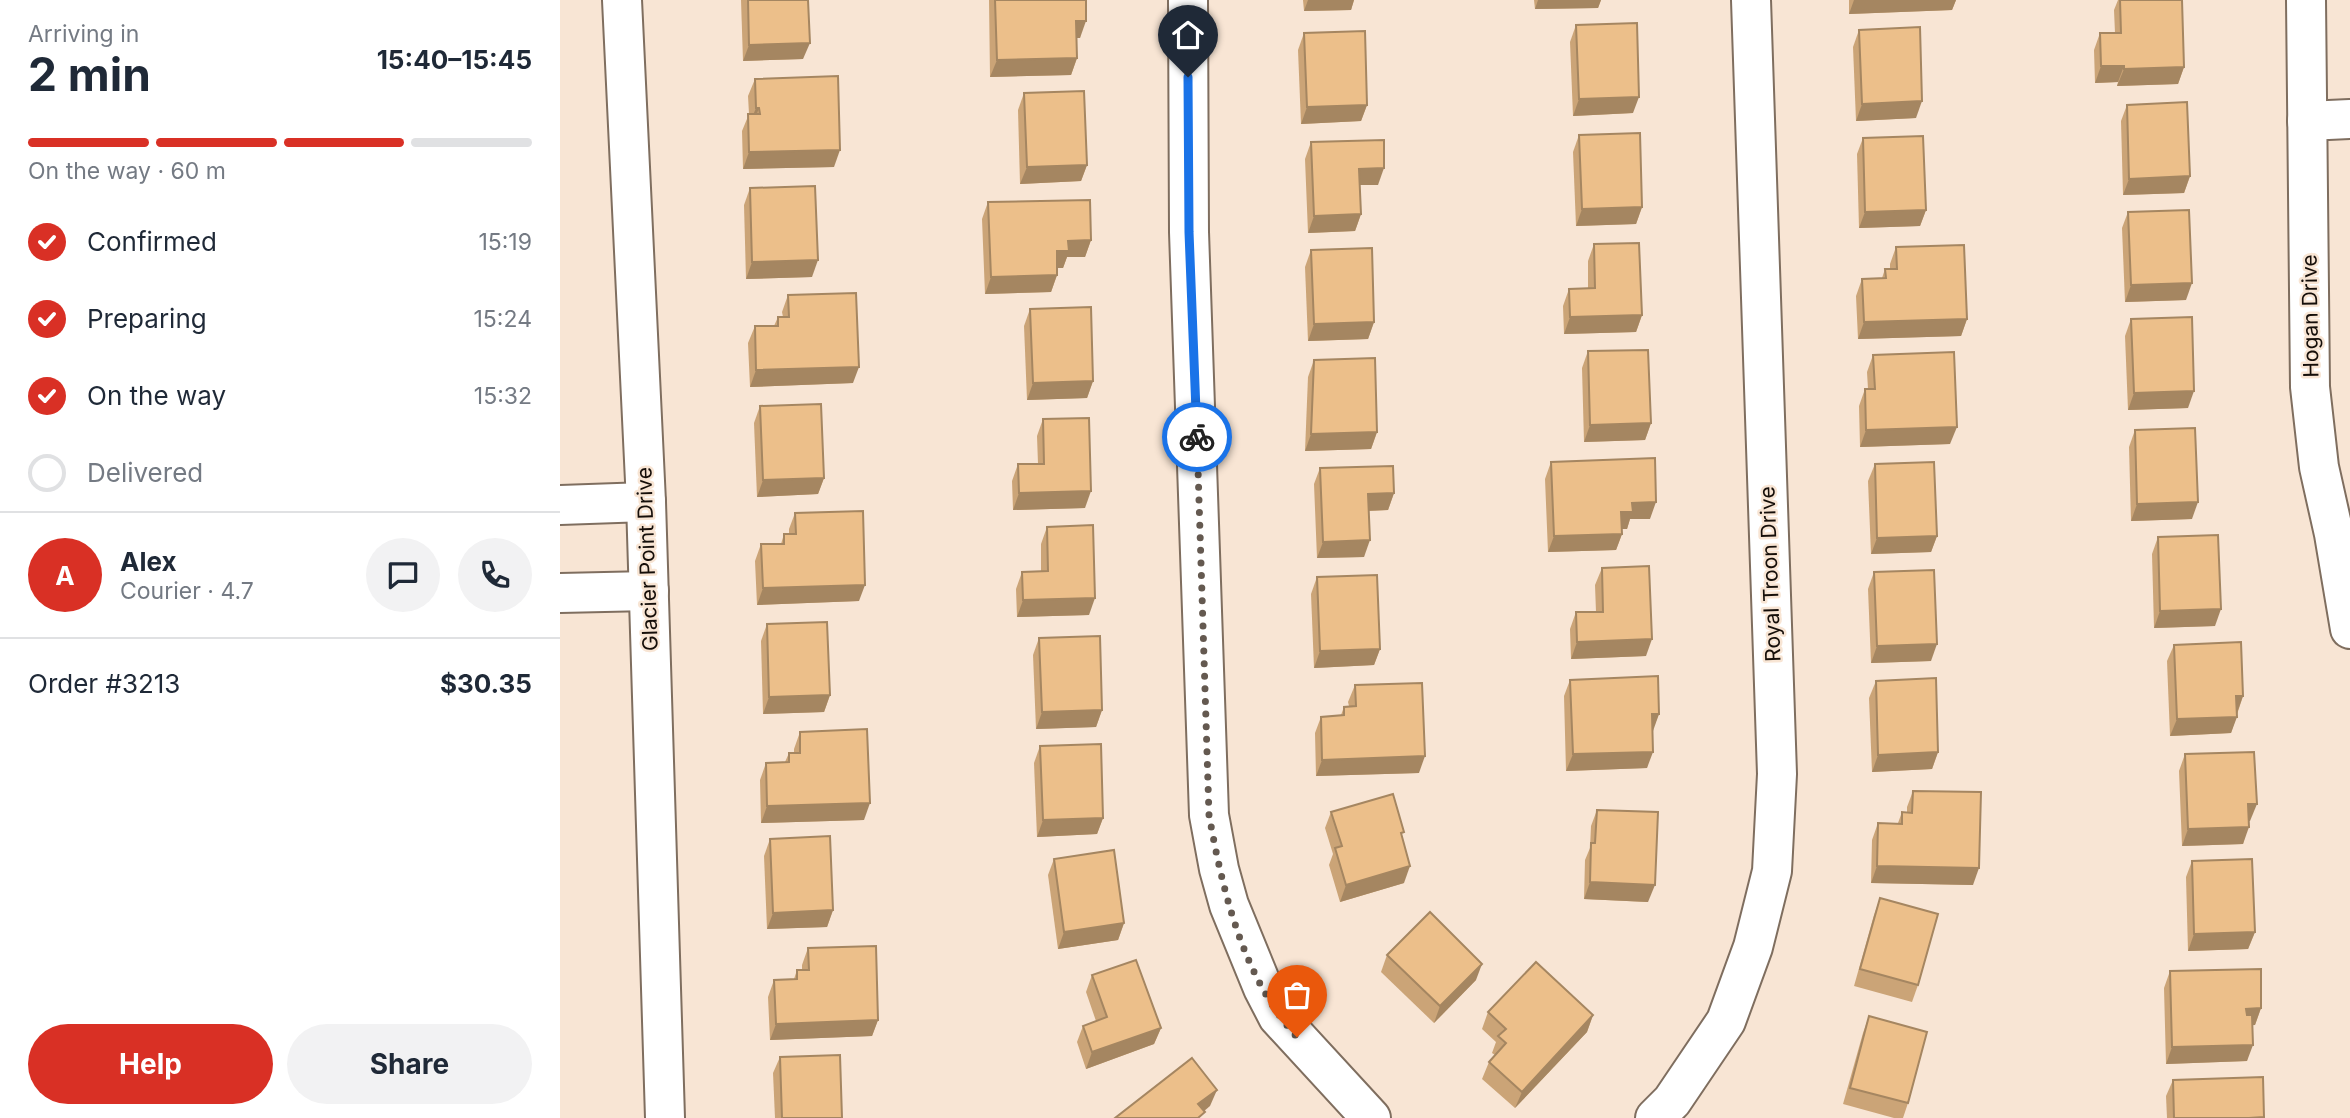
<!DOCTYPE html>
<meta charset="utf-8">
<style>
body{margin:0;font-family:Inter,sans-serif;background:#f2f2f3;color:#1f2937;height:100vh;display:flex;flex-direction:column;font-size:26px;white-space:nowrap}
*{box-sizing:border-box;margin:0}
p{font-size:23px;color:#747a83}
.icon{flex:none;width:38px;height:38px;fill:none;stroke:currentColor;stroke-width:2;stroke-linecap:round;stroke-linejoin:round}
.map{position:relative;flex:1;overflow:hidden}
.side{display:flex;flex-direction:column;background:#fff;width:560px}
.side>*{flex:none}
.pin{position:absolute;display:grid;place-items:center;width:60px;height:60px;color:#fff;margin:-72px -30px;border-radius:50% 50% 50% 0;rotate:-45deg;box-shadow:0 0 7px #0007}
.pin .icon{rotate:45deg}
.courier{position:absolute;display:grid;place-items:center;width:70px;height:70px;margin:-35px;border:5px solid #1a73e8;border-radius:50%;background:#fff;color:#222;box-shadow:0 2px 9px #0007}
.overview em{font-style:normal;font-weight:700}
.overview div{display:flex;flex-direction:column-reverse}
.overview{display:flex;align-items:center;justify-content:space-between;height:119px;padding:0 28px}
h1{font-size:46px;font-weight:700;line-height:52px}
.bar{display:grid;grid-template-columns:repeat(4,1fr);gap:10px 7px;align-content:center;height:84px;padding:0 28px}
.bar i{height:9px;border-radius:5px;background:#e0e1e3}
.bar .selected{background:#d93025}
.bar p{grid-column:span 4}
.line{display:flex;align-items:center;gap:18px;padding:0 28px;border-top:2px solid #e0e1e3}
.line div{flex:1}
.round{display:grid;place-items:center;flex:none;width:74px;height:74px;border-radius:37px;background:#f2f2f3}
ol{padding:0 28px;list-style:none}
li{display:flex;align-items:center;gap:21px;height:77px}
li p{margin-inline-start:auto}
li .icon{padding:7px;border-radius:50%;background:#d93025;color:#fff;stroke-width:4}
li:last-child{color:#747a83}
li i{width:38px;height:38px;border:4px solid #e0e1e3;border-radius:50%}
.cta{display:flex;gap:14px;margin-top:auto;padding:14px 28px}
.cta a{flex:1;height:80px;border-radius:42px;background:#d93025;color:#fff;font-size:28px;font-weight:700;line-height:80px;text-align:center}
.cta a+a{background:#f2f2f3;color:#1f2937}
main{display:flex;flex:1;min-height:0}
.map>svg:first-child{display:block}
</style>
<main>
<section class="side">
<div class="overview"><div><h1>2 min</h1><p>Arriving in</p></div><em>15:40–15:45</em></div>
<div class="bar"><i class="selected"></i><i class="selected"></i><i class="selected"></i><i></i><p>On the way · 60 m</p></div>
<ol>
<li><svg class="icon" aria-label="check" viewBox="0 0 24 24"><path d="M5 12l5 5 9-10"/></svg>Confirmed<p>15:19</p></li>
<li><svg class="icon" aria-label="check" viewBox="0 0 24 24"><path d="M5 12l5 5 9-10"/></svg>Preparing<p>15:24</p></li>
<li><svg class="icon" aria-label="check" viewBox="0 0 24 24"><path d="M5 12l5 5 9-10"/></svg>On the way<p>15:32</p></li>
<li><i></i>Delivered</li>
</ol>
<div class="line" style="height:126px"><b class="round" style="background:#d93025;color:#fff">A</b><div><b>Alex</b><p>Courier · 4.7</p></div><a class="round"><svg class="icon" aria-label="chat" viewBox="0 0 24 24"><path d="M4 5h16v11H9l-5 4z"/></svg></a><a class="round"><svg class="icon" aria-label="phone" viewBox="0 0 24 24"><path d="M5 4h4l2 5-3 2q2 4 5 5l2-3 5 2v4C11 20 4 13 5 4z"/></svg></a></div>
<div class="line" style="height:91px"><div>Order #3213</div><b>$30.35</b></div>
<div class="cta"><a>Help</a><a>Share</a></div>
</section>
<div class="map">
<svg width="1790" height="1118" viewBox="0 0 1790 1118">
<rect width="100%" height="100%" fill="#f8e5d4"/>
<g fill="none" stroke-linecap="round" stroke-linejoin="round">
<defs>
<g id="minor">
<path d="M62 0 86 502 105 1118"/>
<path d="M628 0 629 232 649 815 659 869 669 905 703 988 718 1017 811 1118"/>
<path d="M1746 0 1750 387 1759 467 1774 534 1790 629"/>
<path d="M1747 121 1790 119"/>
<path d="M0 505 86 502"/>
<path d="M0 593 89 591"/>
<path d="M1095 1118 1112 1101 1166 1021 1193 947 1212 871 1217 774 1191 0"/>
</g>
</defs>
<use href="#minor" stroke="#7f6e5f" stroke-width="42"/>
<use href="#minor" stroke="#fff" stroke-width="38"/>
</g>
<g fill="#cba477">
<path d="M181 0H248L243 59 183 61Z"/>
<path d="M429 0H526L520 38H517V58L511 75 430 77Z"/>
<path d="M743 0H794L791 10 744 11Z"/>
<path d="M974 0H1041L1038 8 975 9Z"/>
<path d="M1289 0H1396L1392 10 1289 14Z"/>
<path d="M1558 0H1622L1624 67 1618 84 1557 86 1558 82 1535 83 1534 50 1540 33H1555L1554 10Z"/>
<path d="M1016 25 1073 113 1013 116 1010 42Z"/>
<path d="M1299 30 1356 118 1296 121 1293 47Z"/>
<path d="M744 33 807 105 801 121 741 124 738 50Z"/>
<path d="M195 79 274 167 183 169 182 131 189 114 188 96Z"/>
<path d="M464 93 527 165 521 181 460 184 458 110Z"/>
<path d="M1567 105 1630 176 1624 193 1563 195 1561 121Z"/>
<path d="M1019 135 1082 207 1076 224 1016 226 1013 152Z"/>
<path d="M1303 138 1366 210 1360 226 1299 228 1297 154Z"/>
<path d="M751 142 818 185H800L801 214 795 231 748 233 745 159Z"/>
<path d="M190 188 252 277 186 279 184 205Z"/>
<path d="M428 202 531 240 525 257H507L503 268H497V275L491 292 425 294 422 219Z"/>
<path d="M1568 212 1626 300 1565 302 1562 228Z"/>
<path d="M1034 244 1082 315 1076 332 1004 334 1003 306 1009 289 1028 288V261Z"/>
<path d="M1336 247 1407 319 1401 336 1298 339 1296 296 1302 279 1322 278 1325 269H1330V264Z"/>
<path d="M751 250 814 322 808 339 748 341 745 267Z"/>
<path d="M228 295 293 383 190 387 188 343 195 326H214L218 317H223L222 312Z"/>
<path d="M470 309 533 381 527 398 467 400 464 326Z"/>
<path d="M1571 319 1628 408 1568 410 1565 336Z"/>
<path d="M1028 351 1091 423 1085 440 1024 442 1022 368Z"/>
<path d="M1313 355 1390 444 1300 447 1299 406 1305 389H1308L1307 372Z"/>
<path d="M754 360 817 432 811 449 745 451 748 377Z"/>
<path d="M200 406 264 478 258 494 197 497 194 423Z"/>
<path d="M483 419 525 508 453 510 452 481 458 464H478L477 436Z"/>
<path d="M1575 430 1632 519 1571 521 1569 447Z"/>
<path d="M991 462 1090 519H1070L1067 529H1062V534L1056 550 988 552 985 479Z"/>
<path d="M1315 464 1377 536 1371 552 1311 554 1308 481Z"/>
<path d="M760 468 834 493 828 510 809 511 804 557 757 558 754 484Z"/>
<path d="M235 513 299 601 197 605 195 561 201 544H221L224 534H229V529Z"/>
<path d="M487 527 529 615 457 617 456 589 462 572 481 571V544Z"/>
<path d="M1598 537 1655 626 1594 628 1592 554Z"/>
<path d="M1042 568 1086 656 1011 659 1010 629 1016 612H1036L1035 585Z"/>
<path d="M1314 572 1371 661 1311 663 1308 589Z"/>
<path d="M757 577 820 649 814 665 754 668 751 594Z"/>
<path d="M207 624 270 695 264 712 203 714 201 641Z"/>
<path d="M479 638 542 710 536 727 476 729 473 655Z"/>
<path d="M1614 645 1683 696 1671 733 1610 736 1607 661Z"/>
<path d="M1010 680 1099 714 1092 731 1087 768 1006 771 1004 696Z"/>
<path d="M1316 681 1378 752 1372 769 1312 772 1309 698Z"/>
<path d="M795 685 859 773 756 776 755 733 761 717 781 715 784 707 789 706 788 702Z"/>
<path d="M240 732 304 820 201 823 200 780 206 763 225 762 229 753H234V749Z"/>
<path d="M480 746 543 818 537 834 477 837 474 763Z"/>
<path d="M1625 754 1690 821H1689L1683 844 1622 846 1619 771Z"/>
<path d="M1353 791 1413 885 1311 883 1312 840 1318 823H1338L1342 812 1347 813V807Z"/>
<path d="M1037 810 1088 902 1024 899 1025 860 1030 848 1031 826Z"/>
<path d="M771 812 842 838 844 883 780 902 769 865 773 854 765 828Z"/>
<path d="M210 839 273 910 267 927 207 929 204 856Z"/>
<path d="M494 859 564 923 558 940 498 949 488 875Z"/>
<path d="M1632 861 1695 932 1688 949 1628 951 1626 877Z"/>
<path d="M1320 898 1358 985 1352 1002 1294 986 1314 915Z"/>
<path d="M248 948 318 1020 312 1036 210 1040 208 997 214 980 234 979 237 970H242V965Z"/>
<path d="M827 955 916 980 874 1023 821 972Z"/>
<path d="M1610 971 1701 1008 1695 1025H1692L1687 1061 1606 1064 1604 988Z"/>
<path d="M532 975 601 1028 594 1044 526 1069 517 1042 523 1026 536 1021 526 992Z"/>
<path d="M928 1012 1033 1015 1027 1032 955 1108 922 1079 929 1062 935 1055 932 1053 936 1042 922 1029Z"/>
<path d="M1309 1016 1348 1103 1343 1118H1334L1283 1104 1303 1033Z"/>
<path d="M220 1057 282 1118H215L213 1073Z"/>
<path d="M1613 1080 1704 1118H1607L1606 1096Z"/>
</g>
<g fill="#a58661">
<path d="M748 0H794L791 10 744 11Z"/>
<path d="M978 0H1041L1038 8 975 9Z"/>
<path d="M1294 0H1396L1392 10 1289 14Z"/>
<path d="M516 21H526L520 38H510Z"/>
<path d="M250 43 243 59 183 61 189 45Z"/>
<path d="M517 58 511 75 430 77 437 60Z"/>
<path d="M1541 66H1564L1558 82 1535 83Z"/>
<path d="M1624 67 1618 84 1557 86 1564 69Z"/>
<path d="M1079 97 1073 113 1013 116 1019 99Z"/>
<path d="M1362 101 1356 118 1296 121 1302 104Z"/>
<path d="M807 105 801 121 741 124 747 107Z"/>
<path d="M196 108H199L193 125H189Z"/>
<path d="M280 150 274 167 183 169 189 152Z"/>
<path d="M527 165 521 181 460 184 467 167Z"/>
<path d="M824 168 818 185H793L799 169Z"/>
<path d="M1630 176 1624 193 1563 195 1569 179Z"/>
<path d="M1082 207 1076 224 1016 226 1022 209Z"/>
<path d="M1366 210 1360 226 1299 228 1305 212Z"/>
<path d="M801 214 795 231 748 233 754 216Z"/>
<path d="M531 240 525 257H507L503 268H491L497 251 508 241Z"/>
<path d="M258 260 252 277 186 279 192 262Z"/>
<path d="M497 275 491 292 425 294 431 277Z"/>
<path d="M1632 283 1626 300 1565 302 1571 285Z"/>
<path d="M1082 315 1076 332 1004 334 1010 317Z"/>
<path d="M1407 319 1401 336 1298 339 1304 322Z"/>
<path d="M814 322 808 339 748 341 754 324Z"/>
<path d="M299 367 293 383 190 387 196 370Z"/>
<path d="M533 381 527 398 467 400 473 383Z"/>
<path d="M1634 391 1628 408 1568 410 1574 393Z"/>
<path d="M1091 423 1085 440 1024 442 1030 425Z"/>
<path d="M1397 427 1390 444 1300 447 1306 430Z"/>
<path d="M817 432 811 449 745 451 751 434Z"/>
<path d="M264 478 258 494 197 497 203 480Z"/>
<path d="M531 491 525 508 453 510 459 493Z"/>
<path d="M834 493 828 510 802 511 808 494Z"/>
<path d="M1096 502 1090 519H1070L1067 529H1055L1061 512 1072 503Z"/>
<path d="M1638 502 1632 519 1571 521 1577 504Z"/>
<path d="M1062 534 1056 550 988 552 994 536Z"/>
<path d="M1377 536 1371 552 1311 554 1317 538Z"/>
<path d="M810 540 804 557 757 558 763 542Z"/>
<path d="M305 585 299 601 197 605 203 588Z"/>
<path d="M535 598 529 615 457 617 463 600Z"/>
<path d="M1661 609 1655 626 1594 628 1600 611Z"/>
<path d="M1092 639 1086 656 1011 659 1017 642Z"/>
<path d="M1377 644 1371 661 1311 663 1317 646Z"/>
<path d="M820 649 814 665 754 668 760 651Z"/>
<path d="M270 695 264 712 203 714 209 697Z"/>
<path d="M1676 696H1683L1677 713Z"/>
<path d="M542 710 536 727 476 729 482 712Z"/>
<path d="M1092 714H1099L1093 731H1086Z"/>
<path d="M1677 717 1671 733 1610 736 1617 719Z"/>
<path d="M1093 752 1087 768 1006 771 1013 754Z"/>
<path d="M1378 752 1372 769 1312 772 1318 755Z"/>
<path d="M865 756 859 773 756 776 762 760Z"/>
<path d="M310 803 304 820 201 823 207 806Z"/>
<path d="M1688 804H1697L1690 821H1682Z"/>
<path d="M543 818 537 834 477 837 483 820Z"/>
<path d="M1689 827 1683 844 1622 846 1628 829Z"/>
<path d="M850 866 844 883 780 902 786 885Z"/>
<path d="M1317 866 1419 868 1413 885 1311 883Z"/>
<path d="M1030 882 1095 885 1088 902 1024 899Z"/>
<path d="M273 910 267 927 207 929 213 913Z"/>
<path d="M564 923 558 940 498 949 504 932Z"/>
<path d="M1695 932 1688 949 1628 951 1634 934Z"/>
<path d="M922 964 916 980 874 1023 880 1006Z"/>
<path d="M1701 1008 1695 1025 1680 1026 1686 1009Z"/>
<path d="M1033 1015 1027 1032 955 1108 962 1092Z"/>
<path d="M318 1020 312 1036 210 1040 216 1024Z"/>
<path d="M601 1028 594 1044 526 1069 532 1052Z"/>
<path d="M1693 1045 1687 1061 1606 1064 1612 1047Z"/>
<path d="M657 1090 650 1106 636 1118 638 1104Z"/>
</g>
<g fill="#ecbf8a" stroke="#a58661" stroke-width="2">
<path d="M188 0H248L250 43 189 45Z"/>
<path d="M435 0H526V21H516L517 58 437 60Z"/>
<path d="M1560 0H1622L1624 67 1564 69V66H1541L1540 33H1561Z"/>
<path d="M1077 23 1079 97 1019 99 1016 25Z"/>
<path d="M1360 27 1362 101 1302 104 1299 30Z"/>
<path d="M805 31 807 105 747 107 744 33Z"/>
<path d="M278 76 280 150 189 152 188 114H200L199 108H196L195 79Z"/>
<path d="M524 91 527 165 467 167 464 93Z"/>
<path d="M1627 102 1630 176 1569 179 1567 105Z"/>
<path d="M1080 133 1082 207 1022 209 1019 135Z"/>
<path d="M1363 136 1366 210 1305 212 1303 138Z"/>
<path d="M824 140V168L799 169 801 214 754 216 751 142Z"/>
<path d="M255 186 258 260 192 262 190 188Z"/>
<path d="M530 200 531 240 508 241 509 251H497V275L431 277 428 202Z"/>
<path d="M1629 210 1632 283 1571 285 1568 212Z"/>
<path d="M1079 243 1082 315 1010 317 1009 289 1035 288 1034 244Z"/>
<path d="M1404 245 1407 319 1304 322 1302 279 1326 278 1325 269H1337L1336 247Z"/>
<path d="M812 248 814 322 754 324 751 250Z"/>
<path d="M296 293 299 367 196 370 195 326H218V317H229L228 295Z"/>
<path d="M531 307 533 381 473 383 470 309Z"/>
<path d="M1632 317 1634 391 1574 393 1571 319Z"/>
<path d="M1088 350 1091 423 1030 425 1028 351Z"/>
<path d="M1394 352 1397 427 1306 430 1305 389H1315L1313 355Z"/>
<path d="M815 358 817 432 751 434 754 360Z"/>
<path d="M261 404 264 478 203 480 200 406Z"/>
<path d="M529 418 531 491 459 493 458 464H484L483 419Z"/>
<path d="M1635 428 1638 502 1577 504 1575 430Z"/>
<path d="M1095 458 1096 502 1072 503 1073 512H1061L1062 534 994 536 991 462Z"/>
<path d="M1374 462 1377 536 1317 538 1315 464Z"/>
<path d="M833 466 834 493 808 494 810 540 763 542 760 468Z"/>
<path d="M303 511 305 585 203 588 201 544H224V534H236L235 513Z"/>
<path d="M533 525 535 598 463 600 462 572 488 571 487 527Z"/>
<path d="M1658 535 1661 609 1600 611 1598 537Z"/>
<path d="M1089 566 1092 639 1017 642 1016 612H1043L1042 568Z"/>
<path d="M1374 570 1377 644 1317 646 1314 572Z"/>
<path d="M817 575 820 649 760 651 757 577Z"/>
<path d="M267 622 270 695 209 697 207 624Z"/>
<path d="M540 636 542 710 482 712 479 638Z"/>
<path d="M1681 642 1683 696H1676L1677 717 1617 719 1614 645Z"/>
<path d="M1098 676 1099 714H1092L1093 752 1013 754 1010 680Z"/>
<path d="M1376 678 1378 752 1318 755 1316 681Z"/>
<path d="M862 683 865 756 762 760 761 717 784 715V707L796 706 795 685Z"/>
<path d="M307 729 310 803 207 806 206 763 229 762V753H240V732Z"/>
<path d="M541 744 543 818 483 820 480 746Z"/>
<path d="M1694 752 1697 804H1688L1689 827 1628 829 1625 754Z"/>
<path d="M1353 791 1421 792 1419 868 1317 866 1318 823 1342 824V812L1352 813Z"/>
<path d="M833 794 844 832 841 833 850 866 786 885 775 848 782 846 771 812Z"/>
<path d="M1037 810 1098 812 1095 885 1030 882 1031 843H1035Z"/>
<path d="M270 836 273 910 213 913 210 839Z"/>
<path d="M554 850 564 923 504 932 494 859Z"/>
<path d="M1692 859 1695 932 1634 934 1632 861Z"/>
<path d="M1320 898 1378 914 1358 985 1300 969Z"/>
<path d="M870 912 922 964 880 1006 827 955Z"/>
<path d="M316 946 318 1020 216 1024 214 980 237 979V970H249L248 948Z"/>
<path d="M576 960 601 1028 532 1052 523 1026 547 1017 532 975Z"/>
<path d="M976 962 1033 1015 962 1092 929 1062 946 1043 938 1036 946 1029 928 1012Z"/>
<path d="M1701 969V1008L1686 1009 1687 1015H1692L1693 1045 1612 1047 1610 971Z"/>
<path d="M1309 1016 1367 1032 1348 1103 1290 1088Z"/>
<path d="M280 1055 282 1118H222L220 1057Z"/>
<path d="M632 1058 657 1090 638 1104 645 1112 638 1118H555Z"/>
<path d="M1703 1077 1704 1117 1689 1118H1614L1613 1080Z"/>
</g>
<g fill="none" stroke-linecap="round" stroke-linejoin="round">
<path stroke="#645950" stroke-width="7" stroke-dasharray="0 12.6" d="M637 437 649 815C663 892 683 978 737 1037"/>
<path stroke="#1a73e8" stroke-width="9" d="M628 77 629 232 637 437"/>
</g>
<g text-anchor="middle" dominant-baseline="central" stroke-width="5" stroke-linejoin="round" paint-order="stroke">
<g font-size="21" fill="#150e09" stroke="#f8e5d4">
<text transform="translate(1750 316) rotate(-91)">Hogan Drive</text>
<text transform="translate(87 559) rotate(-92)">Glacier Point Drive</text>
<text transform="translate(1210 574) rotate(-92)">Royal Troon Drive</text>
</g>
</g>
</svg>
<div class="pin" style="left:737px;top:1037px;background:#ea580c"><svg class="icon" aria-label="bag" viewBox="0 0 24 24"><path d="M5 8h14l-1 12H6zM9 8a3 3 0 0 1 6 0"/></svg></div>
<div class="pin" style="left:628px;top:77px;background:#1f2937"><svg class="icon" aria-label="home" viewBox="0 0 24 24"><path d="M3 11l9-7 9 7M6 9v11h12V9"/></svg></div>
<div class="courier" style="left:637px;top:437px"><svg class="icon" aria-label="bike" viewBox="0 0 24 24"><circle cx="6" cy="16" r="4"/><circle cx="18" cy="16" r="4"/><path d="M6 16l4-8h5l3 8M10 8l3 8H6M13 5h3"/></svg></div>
</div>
</main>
